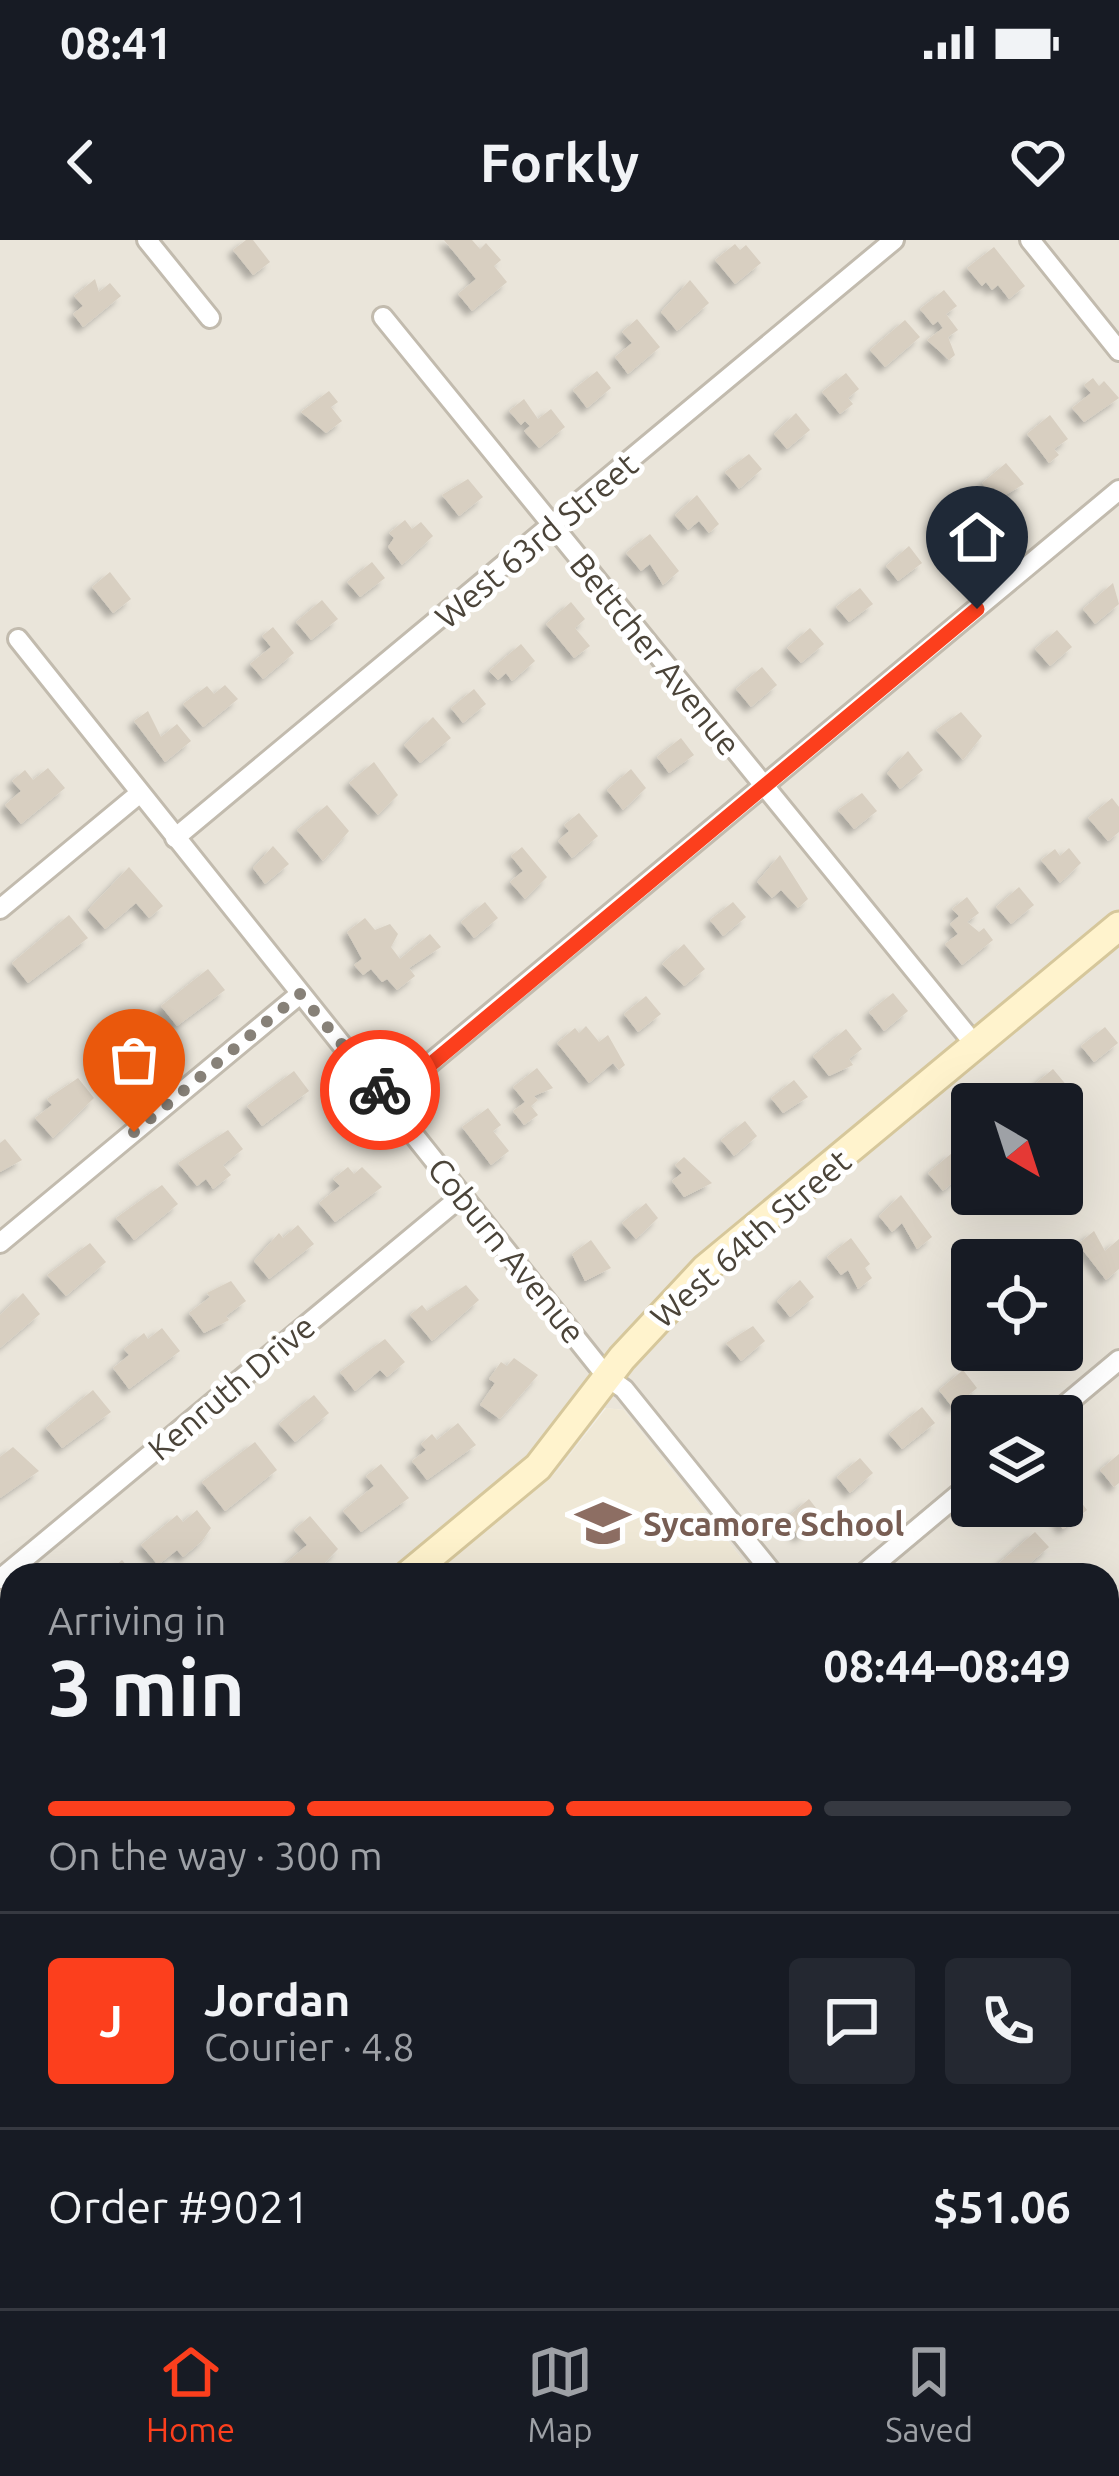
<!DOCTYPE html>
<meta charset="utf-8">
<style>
body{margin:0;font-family:Ubuntu,sans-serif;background:#242831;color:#f1f3f6;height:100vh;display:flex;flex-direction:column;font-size:45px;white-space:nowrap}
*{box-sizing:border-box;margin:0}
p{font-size:39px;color:#9ea1a6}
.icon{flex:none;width:66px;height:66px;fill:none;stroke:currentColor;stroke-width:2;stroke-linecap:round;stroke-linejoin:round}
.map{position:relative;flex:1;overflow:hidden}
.panel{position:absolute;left:0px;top:1323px;width:1119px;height:747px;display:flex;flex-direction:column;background:#171b24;border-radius:36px 36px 0 0;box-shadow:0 12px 48px #0002}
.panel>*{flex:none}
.needle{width:78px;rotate:141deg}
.tools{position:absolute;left:951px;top:843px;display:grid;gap:24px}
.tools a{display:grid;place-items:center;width:132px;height:132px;border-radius:12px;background:#171b24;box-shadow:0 12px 48px #0002;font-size:60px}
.pin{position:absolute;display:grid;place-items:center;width:102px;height:102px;color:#fff;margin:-123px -51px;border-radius:50% 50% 50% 0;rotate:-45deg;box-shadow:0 0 12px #0007}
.pin .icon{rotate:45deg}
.courier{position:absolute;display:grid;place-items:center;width:120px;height:120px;margin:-60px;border:9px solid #fc3f1d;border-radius:50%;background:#fff;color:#222;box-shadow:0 3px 15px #0007}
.overview em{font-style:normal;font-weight:700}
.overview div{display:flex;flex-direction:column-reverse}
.overview{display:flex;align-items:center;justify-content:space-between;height:204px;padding:0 48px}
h1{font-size:78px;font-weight:700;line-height:90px}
.bar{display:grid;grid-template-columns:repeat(4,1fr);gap:18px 12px;align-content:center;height:144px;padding:0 48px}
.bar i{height:15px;border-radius:9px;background:#363941}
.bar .current{background:#fc3f1d}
.bar p{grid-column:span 4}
.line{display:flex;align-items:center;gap:30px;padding:0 48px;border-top:3px solid #363941}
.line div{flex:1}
.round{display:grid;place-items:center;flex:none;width:126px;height:126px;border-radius:12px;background:#242831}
.status{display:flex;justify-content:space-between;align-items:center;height:84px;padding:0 60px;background:#171b24;direction:ltr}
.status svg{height:33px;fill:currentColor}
header{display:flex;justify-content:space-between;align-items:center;height:156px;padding:0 48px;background:#171b24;font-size:54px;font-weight:700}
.tabs{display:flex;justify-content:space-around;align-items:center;height:168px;border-top:3px solid #363941;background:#171b24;font-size:33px;color:#9ea1a6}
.tabs a{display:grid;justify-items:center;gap:6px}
.tabs .current{color:#fc3f1d}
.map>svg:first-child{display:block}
</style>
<div class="status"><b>08:41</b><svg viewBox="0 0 49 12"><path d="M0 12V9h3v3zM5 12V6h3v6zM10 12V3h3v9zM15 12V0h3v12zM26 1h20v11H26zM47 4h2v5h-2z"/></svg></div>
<header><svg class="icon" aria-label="back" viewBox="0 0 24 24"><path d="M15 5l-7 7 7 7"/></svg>Forkly<svg class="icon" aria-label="heart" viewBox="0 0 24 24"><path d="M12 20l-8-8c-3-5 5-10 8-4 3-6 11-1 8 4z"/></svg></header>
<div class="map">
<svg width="1119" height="2068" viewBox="0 0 1119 2068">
<defs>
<filter id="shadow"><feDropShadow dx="-5.5" dy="5.5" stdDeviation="3" flood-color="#0004"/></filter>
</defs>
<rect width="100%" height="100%" fill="#f6f3ec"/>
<path fill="#eae5da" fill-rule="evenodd" d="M0 0H1119V2068H191L203 2058H1107V1335H755L624 1170 605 1168 557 1231 430 1335H12V1680L0 1690ZM972 864H1062V954H972ZM972 1020H1062V1110H972ZM972 1176H1062V1266H972Z"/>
<g fill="#efe8d6">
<path d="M606 1168 624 1170 755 1335H430L557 1231Z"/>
<path d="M12 1680V2058H203L191 2068H9L0 2057V1690Z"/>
</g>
<g fill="#d8cfc1" filter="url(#shadow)">
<path d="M246 0H253L270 22 253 35 233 10Z"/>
<path d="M444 0H472L480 9 486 3 501 20 494 26 507 42 472 71 458 54 476 39Z"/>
<path d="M735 4 740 10 746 5 761 23 735 44 715 20Z"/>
<path d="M994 7 1025 46 1009 59 998 45 992 50 986 42 982 46 967 28Z"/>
<path d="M95 39 99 52 110 43 121 56 83 87 73 74 83 66 74 56Z"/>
<path d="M690 40 709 63 677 91 661 72Z"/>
<path d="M944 50 957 66 946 74 958 90 948 97 955 115 949 120 927 100 943 88 938 81 933 85 920 69Z"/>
<path d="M637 79 660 107 628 134 615 117 632 103 622 92Z"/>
<path d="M905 80 920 97 885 127 870 110Z"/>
<path d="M597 131 611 148 587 168 573 150Z"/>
<path d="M846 133 859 149 848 158 853 164 840 174 822 152Z"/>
<path d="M1093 138 1099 146 1104 141 1119 158 1084 182 1072 168 1091 153 1084 145Z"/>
<path d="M329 151 338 162 331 167 342 181 326 193 301 172Z"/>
<path d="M524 159 538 179 551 169 565 187 539 208 524 191 530 186 525 181 521 185 509 171Z"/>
<path d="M796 173 810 190 787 209 774 194Z"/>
<path d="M1050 175 1068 199 1054 209 1059 215 1049 223 1027 194Z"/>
<path d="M749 214 762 229 739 249 725 232Z"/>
<path d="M1006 223 1024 244 997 260 982 243Z"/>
<path d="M468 239 483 257 459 276 442 255Z"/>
<path d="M697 255 719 284 709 293 699 281 688 290 675 275Z"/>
<path d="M959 264 973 281 946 302 932 284Z"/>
<path d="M405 280 412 289 421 282 433 296 402 325 388 307 394 298 389 293Z"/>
<path d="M650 294 679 331 663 345 650 324 641 331 626 313Z"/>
<path d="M909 306 922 323 898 341 886 326Z"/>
<path d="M372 322 385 338 360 357 347 342Z"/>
<path d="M110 332 131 359 113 373 92 347Z"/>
<path d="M1113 343 1119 364 1095 384 1083 369Z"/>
<path d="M860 348 873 364 849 382 836 367Z"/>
<path d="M322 360 338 379 311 400 296 382Z"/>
<path d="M571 362 585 379 575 388 590 406 574 418 546 384Z"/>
<path d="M273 387 294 413 263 439 250 424 271 407 262 396Z"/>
<path d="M810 388 824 404 801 423 787 408Z"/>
<path d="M1057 390 1072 407 1050 426 1035 409Z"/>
<path d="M521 404 535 421 512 441 506 433 498 440 489 431Z"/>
<path d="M762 427 777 445 751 467 736 449Z"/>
<path d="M225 445 238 459 203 487 183 464 207 446 214 454Z"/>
<path d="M474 449 486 464 463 483 451 468Z"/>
<path d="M148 471 161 497 177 484 191 501 165 522 134 481Z"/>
<path d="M961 472 982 496 963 520 936 490Z"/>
<path d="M433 477 451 498 420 523 404 505Z"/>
<path d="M681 498 694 515 669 533 657 517Z"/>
<path d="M908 511 923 530 900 549 887 533Z"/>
<path d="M374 522 398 555 378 575 349 543Z"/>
<path d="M48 528 65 548 21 584 5 565 21 551 12 541 25 530 33 540Z"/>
<path d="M631 529 646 548 623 570 607 550Z"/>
<path d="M862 553 877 571 854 589 838 570Z"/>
<path d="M1112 558 1119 567V592L1108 601 1088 578Z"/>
<path d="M327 565 349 591 323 621 297 590Z"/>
<path d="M579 573 598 596 572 618 558 601 569 591 564 585Z"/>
<path d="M273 606 289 624 265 644 253 628Z"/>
<path d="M522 607 547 637 525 659 510 642 523 631 511 616Z"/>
<path d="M1069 608 1081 623 1060 643 1041 620 1055 609 1060 616Z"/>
<path d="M780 615 808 659 798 668 781 650 772 658 757 642Z"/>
<path d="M129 627 163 666 149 678 136 663 105 689 88 670Z"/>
<path d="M1019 647 1034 665 1011 684 996 667Z"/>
<path d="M967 657 979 673 967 682 979 692 984 688 993 700 962 725 945 704 958 694 950 684 959 676 952 669Z"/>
<path d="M485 662 498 678 474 698 461 682Z"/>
<path d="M733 662 746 677 723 696 710 680Z"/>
<path d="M69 675 88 698 28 743 12 723Z"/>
<path d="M365 678 375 690 390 684 398 694 391 707 400 719 430 694 441 707 409 728 415 736 397 750 387 739 382 742 371 729 363 735 354 725 362 719 347 692Z"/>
<path d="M684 704 705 729 684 746 662 724Z"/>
<path d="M208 729 225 750 177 786 161 766Z"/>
<path d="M893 753 908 771 884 791 869 772Z"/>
<path d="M646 756 661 774 638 792 624 774Z"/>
<path d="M141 781 162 805 112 839 96 820Z"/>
<path d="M586 786 599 802 608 795 625 825 619 830 613 823 589 843 557 803 575 788 579 793Z"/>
<path d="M1105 787 1118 803 1094 822 1081 806Z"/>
<path d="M846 789 862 809 849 819 853 825 829 836 813 816Z"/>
<path d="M537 828 553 848 534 856 538 860 531 866 538 875 524 885 513 871 525 862 513 847Z"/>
<path d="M1053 829 1068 847 1043 864 1030 848Z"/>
<path d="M294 831 309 851 262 886 247 866Z"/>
<path d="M78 838 94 858 53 898 35 878 52 865 47 859Z"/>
<path d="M794 840 808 857 783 873 771 858Z"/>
<path d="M488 868 501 885 493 891 509 911 491 925 462 887Z"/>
<path d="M745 881 757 896 734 916 721 900Z"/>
<path d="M228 890 243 909 223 925 231 935 213 949 206 939 197 946 178 923Z"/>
<path d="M5 899 22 920 0 932V903Z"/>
<path d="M952 913 966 931 943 951 928 933Z"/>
<path d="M684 917 712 943 684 957 672 941 682 933 675 925Z"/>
<path d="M348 927 354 934 362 927 382 947 335 982 319 963 340 946 333 939Z"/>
<path d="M162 945 178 964 134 1000 116 978Z"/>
<path d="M901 955 932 997 917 1009 902 983 892 992 879 976Z"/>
<path d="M646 963 658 978 636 999 622 983Z"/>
<path d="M298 985 314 1004 269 1039 254 1021 279 993 283 998Z"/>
<path d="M1094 991 1105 1011 1119 999V1029L1106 1040 1078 1004Z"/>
<path d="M851 998 870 1024 865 1028 872 1038 858 1049 848 1030 841 1035 827 1017Z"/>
<path d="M591 1000 611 1028 585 1041 572 1014Z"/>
<path d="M90 1003 106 1022 66 1056 47 1035Z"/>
<path d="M800 1040 814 1057 790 1077 777 1061Z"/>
<path d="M231 1041 246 1061 226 1076 229 1080 204 1093 189 1073 210 1057 207 1053Z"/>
<path d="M466 1045 479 1060 432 1101 410 1075 422 1065 427 1071Z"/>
<path d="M1067 1045 1079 1061 1062 1075V1049Z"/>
<path d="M23 1053 40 1074 0 1108V1075Z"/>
<path d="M753 1086 765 1101 741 1121 726 1103Z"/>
<path d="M162 1088 180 1111 129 1149 113 1128 129 1115 124 1109 144 1093 148 1099Z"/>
<path d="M385 1099 405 1122 387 1137 380 1130 355 1151 340 1132Z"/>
<path d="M514 1118 538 1135 500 1179 480 1165 495 1143 489 1139 501 1122 507 1126Z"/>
<path d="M963 1130 977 1148 953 1168 939 1150Z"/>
<path d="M93 1150 111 1172 62 1208 46 1188Z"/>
<path d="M314 1155 329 1173 295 1202 279 1184Z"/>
<path d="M922 1167 935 1183 902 1209 889 1194Z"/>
<path d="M458 1183 476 1205 427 1240 412 1221 426 1210 421 1204 432 1194 437 1200Z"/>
<path d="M255 1202 277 1230 225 1271 202 1242Z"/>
<path d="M13 1207 39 1231 0 1258V1217Z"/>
<path d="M1119 1214V1243L1114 1247 1100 1230Z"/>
<path d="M860 1218 873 1233 850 1253 837 1237Z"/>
<path d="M381 1224 409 1258 361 1292 343 1271 374 1246 366 1236Z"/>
<path d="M1075 1254 1087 1270 1063 1289 1051 1270Z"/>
<path d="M809 1259 823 1277 799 1297 785 1279Z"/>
<path d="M197 1270 211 1288 202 1301 183 1317 177 1310 158 1325 141 1305 177 1275 183 1282Z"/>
<path d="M310 1276 338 1309 313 1335H280L277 1331 307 1305 294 1290Z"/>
<path d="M1035 1292 1049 1307 1016 1335H1007L998 1324Z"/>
<path d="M122 1320 135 1335H96L107 1326 110 1330Z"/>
<path d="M430 2058H482L487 2065 438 2068Z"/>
<path d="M577 2058H621L609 2068H585Z"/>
<path d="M903 2058H931L939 2068H911Z"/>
</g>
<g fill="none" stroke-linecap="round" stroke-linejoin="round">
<defs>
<g id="lane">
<path d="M0 1697 12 1712"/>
<path d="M0 2036 12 2026"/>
</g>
<g id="street">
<path d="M147 0 210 78"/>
<path d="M1030 0 1119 111"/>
<path d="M383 77 976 806"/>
<path d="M18 399 607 1137 624 1149 774 1335"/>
<path d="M175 598 894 0"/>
<path d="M0 669 140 553"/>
<path d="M387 859 1119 250"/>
<path d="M0 1003 300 754"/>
<path d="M1052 1176 1119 1120"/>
<path d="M862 1335 972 1243"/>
<path d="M0 1339 463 955"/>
<path d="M1107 1600 1119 1590"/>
<path d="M1107 1748 1119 1763"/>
<path d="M684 2058 693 2068"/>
</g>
<g id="secondary">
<path d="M408 1335 538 1227 622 1118 705 1029 1119 686"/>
<path d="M0 1674 12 1664"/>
</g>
</defs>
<use href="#lane" stroke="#c2bbae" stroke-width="15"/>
<use href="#street" stroke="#c2bbae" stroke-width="24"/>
<use href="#secondary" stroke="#d6c79b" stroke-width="33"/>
<use href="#lane" stroke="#fff" stroke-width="9"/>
<use href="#street" stroke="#fff" stroke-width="18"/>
<use href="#secondary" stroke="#fff3cd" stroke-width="27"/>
</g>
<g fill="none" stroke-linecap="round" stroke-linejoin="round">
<path stroke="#878178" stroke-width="12" stroke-dasharray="0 21.6" d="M134 892 300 754 380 850"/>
<path stroke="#fc3f1d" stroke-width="15" d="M380 850 388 860 977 369"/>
</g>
<defs>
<symbol id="school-bare" viewBox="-9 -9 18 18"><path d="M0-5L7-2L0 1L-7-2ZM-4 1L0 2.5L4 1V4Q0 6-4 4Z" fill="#8d6e63" stroke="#fff" stroke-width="2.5" paint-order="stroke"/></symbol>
</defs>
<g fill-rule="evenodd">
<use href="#school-bare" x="565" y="1245" width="76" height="76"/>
</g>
<g text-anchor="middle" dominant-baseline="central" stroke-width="10" stroke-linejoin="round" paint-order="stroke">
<g font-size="33" fill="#4b4439" stroke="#fff">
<text transform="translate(536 300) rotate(-40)">West 63rd Street</text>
<text transform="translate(656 414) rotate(51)">Bettcher Avenue</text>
<text transform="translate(750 998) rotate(-41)">West 64th Street</text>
<text transform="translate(507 1010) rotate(51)">Coburn Avenue</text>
<text transform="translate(231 1147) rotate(-40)">Kenruth Drive</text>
</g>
<g font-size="33" font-weight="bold" fill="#785e54" stroke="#fff" text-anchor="start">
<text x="643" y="1283">Sycamore School</text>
</g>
</g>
</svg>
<div class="tools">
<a><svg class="needle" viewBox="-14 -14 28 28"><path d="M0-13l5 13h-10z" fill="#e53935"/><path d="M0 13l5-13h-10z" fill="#9ea1a6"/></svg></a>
<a><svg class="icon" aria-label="locate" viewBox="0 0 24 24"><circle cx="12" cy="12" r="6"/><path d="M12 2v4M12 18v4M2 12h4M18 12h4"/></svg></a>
<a><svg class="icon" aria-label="layers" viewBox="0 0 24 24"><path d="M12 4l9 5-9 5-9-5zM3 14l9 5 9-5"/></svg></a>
</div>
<div class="pin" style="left:134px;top:892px;background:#ea580c"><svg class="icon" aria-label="bag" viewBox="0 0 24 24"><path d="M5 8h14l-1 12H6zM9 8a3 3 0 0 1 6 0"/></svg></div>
<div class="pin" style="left:977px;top:369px;background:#1f2937"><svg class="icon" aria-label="home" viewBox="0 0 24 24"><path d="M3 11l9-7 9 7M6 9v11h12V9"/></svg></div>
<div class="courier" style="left:380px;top:850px"><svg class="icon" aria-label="bike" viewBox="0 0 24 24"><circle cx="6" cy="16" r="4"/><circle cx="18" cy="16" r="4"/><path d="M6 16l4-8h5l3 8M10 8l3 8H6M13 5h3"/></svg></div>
<section class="panel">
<div class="overview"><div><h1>3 min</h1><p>Arriving in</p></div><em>08:44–08:49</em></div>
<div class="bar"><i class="current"></i><i class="current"></i><i class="current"></i><i></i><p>On the way · 300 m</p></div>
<div class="line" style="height:216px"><b class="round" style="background:#fc3f1d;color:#fff">J</b><div><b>Jordan</b><p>Courier · 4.8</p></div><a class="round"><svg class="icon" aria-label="chat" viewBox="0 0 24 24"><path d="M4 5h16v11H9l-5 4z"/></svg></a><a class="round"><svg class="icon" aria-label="phone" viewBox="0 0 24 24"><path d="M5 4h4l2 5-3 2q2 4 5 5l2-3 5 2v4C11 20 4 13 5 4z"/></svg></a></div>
<div class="line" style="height:156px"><div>Order #9021</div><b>$51.06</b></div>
</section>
</div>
<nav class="tabs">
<a class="current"><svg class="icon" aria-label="home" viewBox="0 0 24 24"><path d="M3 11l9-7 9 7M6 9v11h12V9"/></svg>Home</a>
<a><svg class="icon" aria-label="map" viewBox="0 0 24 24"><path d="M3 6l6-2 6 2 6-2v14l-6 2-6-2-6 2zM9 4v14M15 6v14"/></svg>Map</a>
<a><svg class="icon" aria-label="saved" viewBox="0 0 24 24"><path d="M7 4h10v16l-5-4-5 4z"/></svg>Saved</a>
</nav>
